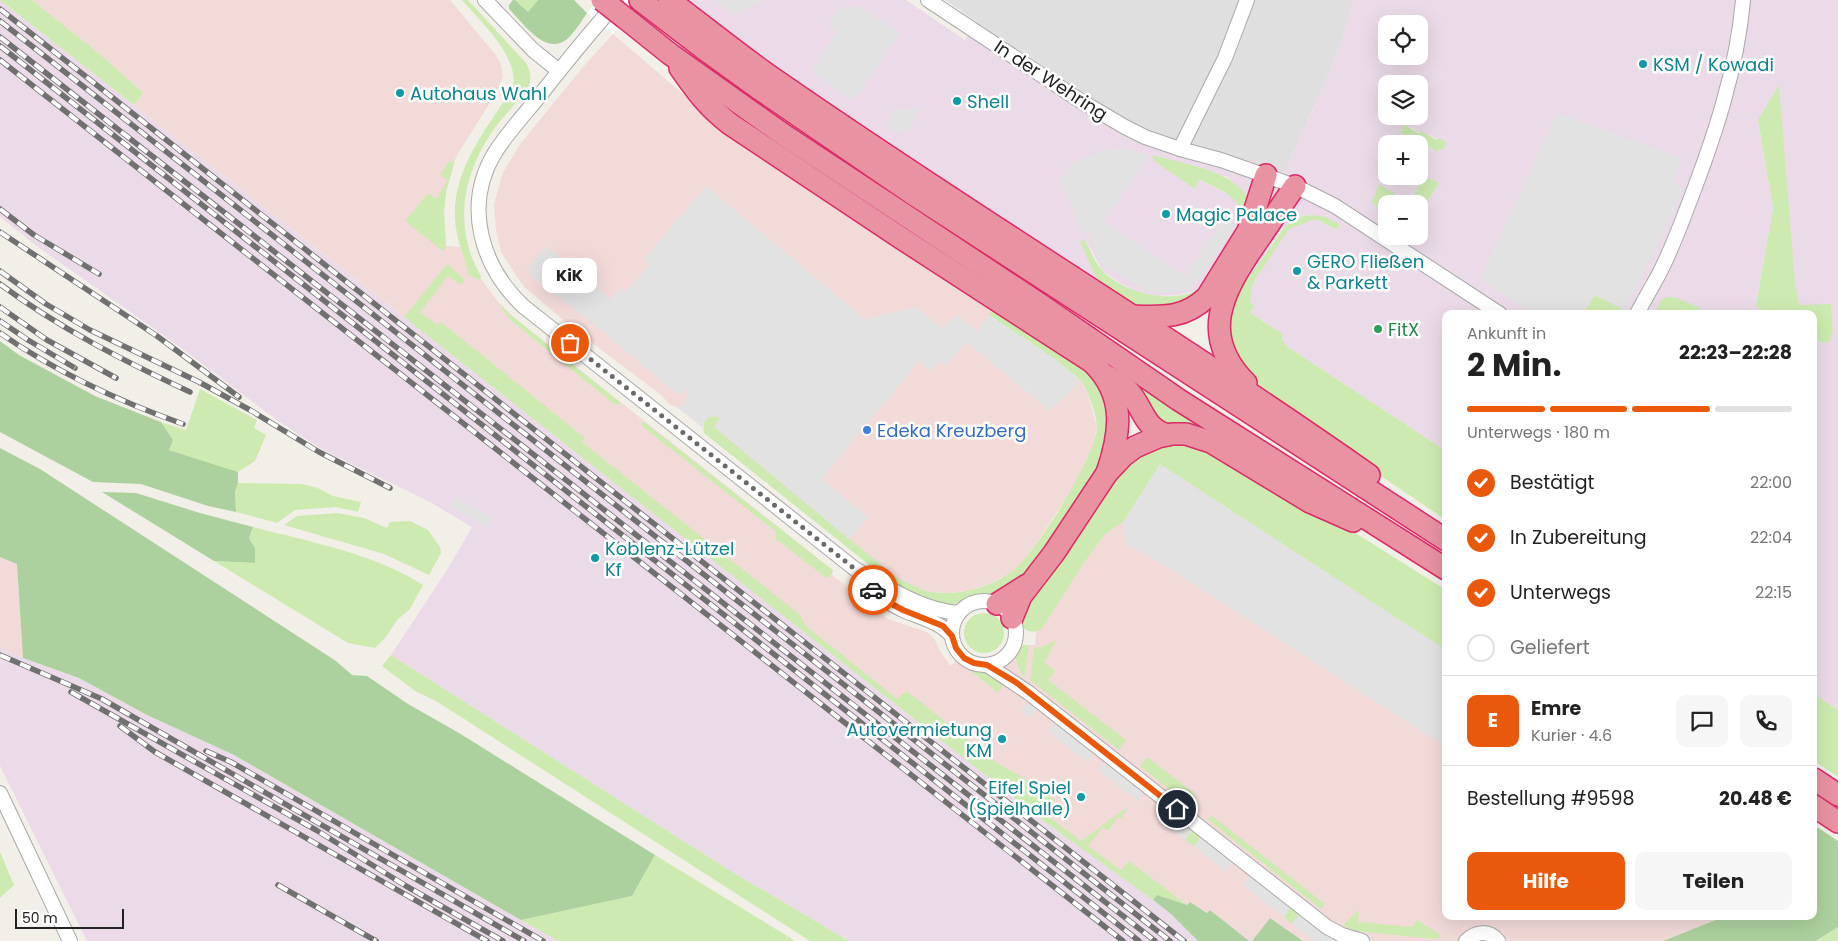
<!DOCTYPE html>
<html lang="de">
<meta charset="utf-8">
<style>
body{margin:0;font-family:Poppins,sans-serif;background:#f6f6f6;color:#222;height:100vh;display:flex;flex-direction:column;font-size:19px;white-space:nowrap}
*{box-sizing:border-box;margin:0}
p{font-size:16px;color:#767676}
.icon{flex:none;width:28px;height:28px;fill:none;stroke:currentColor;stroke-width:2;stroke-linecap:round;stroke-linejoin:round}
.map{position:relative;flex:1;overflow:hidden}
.drawer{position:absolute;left:1442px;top:310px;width:375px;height:610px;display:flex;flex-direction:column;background:#fff;border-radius:10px;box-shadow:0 5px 20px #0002}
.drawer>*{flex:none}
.tools{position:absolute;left:1378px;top:15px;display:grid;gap:10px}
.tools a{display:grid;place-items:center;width:50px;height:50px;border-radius:10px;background:#fff;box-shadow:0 5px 20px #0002;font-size:25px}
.scale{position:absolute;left:15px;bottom:12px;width:109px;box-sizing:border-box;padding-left:5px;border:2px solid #222;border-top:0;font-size:14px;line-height:18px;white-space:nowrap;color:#222;-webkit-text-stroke:4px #fff;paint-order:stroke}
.pin{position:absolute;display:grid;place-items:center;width:42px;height:42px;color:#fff;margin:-21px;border:2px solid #fff;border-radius:50%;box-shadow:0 1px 5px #0007}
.courier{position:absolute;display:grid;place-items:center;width:50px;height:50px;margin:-25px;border:4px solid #ea580c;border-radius:50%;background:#fff;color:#222;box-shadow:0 1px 6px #0007}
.bubble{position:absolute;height:35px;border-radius:10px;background:#fff;box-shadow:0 5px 20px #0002;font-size:16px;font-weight:700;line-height:35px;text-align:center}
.head em{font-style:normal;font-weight:700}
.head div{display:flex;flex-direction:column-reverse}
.head{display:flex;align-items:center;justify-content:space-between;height:85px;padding:0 25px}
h1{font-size:32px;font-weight:700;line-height:38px}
.bar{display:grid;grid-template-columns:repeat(4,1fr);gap:8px 5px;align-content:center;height:60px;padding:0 25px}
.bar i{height:6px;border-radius:4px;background:#e0e0e0}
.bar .active{background:#ea580c}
.bar p{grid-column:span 4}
.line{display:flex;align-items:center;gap:12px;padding:0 25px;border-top:1px solid #e0e0e0}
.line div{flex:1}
.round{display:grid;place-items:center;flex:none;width:52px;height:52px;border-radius:10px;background:#f6f6f6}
ol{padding:0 25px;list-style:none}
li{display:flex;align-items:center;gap:15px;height:55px}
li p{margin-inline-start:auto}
li .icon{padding:5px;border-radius:50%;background:#ea580c;color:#fff;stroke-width:4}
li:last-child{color:#767676}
li i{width:28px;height:28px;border:2px solid #e0e0e0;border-radius:50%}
.primary-button{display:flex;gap:10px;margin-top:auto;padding:10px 25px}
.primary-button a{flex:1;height:58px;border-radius:10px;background:#ea580c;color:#fff;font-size:20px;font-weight:700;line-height:58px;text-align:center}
.primary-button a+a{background:#f6f6f6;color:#222}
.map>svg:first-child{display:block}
</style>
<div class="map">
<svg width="1838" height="941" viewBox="0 0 1838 941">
<rect width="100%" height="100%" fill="#f2efe9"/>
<path fill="#e0dfdf" d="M945 0H1353L1347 25 1334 63 1282 178 1144 135 973 29 977 22Z"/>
<g fill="#f2dad9">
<path d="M32 0H450L495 54 501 64 503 77 496 93 456 157 446 192 444 212 446 246 460 247 470 275 478 280 481 279 499 303 512 316 830 568 833 570 832 575 888 619 927 632 935 640 940 651 950 665 959 661 967 666 985 671 1000 668 1016 656 1017 652 1024 645H1035L1038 608 1123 490 1446 601V916H1726L1663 941H1303L1270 918 1252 941H1249L1210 910 1208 913 1190 902 1187 905 1157 895 1153 900 1121 878 134 105 143 93 101 55Z"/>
<path d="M613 34 712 119 994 308 989 316 1081 381 1088 395 1097 427 1093 446 1073 487 1036 544 1022 564 1011 573 988 584 971 590 950 593 930 592 912 586 897 578 704 422 702 427 677 407 670 405 661 395 579 333 524 287 513 271 501 252 496 230 494 204 503 172 521 143 584 66Z"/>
<path d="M0 557 17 563 23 658 0 647Z"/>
</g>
<g fill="#ebdbe8" fill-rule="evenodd">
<path d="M0 0 843 661 1171 914 1198 941H849L729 870 391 655 447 570 472 527 430 502 323 450 278 421 180 347 38 247 0 217Z"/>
<path d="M687 0H906L965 40 973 29 1126 126 1282 178 1334 63 1347 25 1353 0H1838V710L1814 694V338L1823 343 1833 331 1831 305H1799L1758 120 1773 208 1756 306 1769 314H1446V451L1288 347 1282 340 1283 334 1250 313 1254 306 1250 302 1252 288 1255 280 1289 228 1312 220H1319L1334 229 1339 227 1312 215 1302 216 1293 220 1281 230 1250 277 1244 276 1245 231 1243 191 1227 177 1154 155 1195 188 1199 179 1233 197 1241 206 1243 215 1241 226 1205 282 1195 291 1179 295 1157 296 1138 292 1120 283 1102 270 1086 240 1105 287 806 86 736 38ZM1386 24H1419V56H1386ZM1386 84H1419V116H1386ZM1404 125 1413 128 1420 134 1430 135 1438 140 1443 150 1439 149 1437 152 1424 143 1422 145 1400 133ZM1386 144H1419V176H1386ZM1439 183 1421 211 1419 209V236H1386V206L1384 209H1381L1374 206 1395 194 1388 204H1411L1409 203Z"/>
<path d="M0 647 23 658 79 678 147 715 234 755 558 941H87L0 766Z"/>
</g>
<g fill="#cdebb0">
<path d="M0 0H32L101 55 143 93 134 105Z"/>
<path d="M462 0H468L526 63C530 70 532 77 529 85 523 97 507 112 498 124 464 168 451 225 481 276V279L478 280 469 275C464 257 456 238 455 219 452 169 488 127 513 87 519 56 481 22 462 0Z"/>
<path d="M515 0H538L528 12Z"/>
<path d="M1779 85 1795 283 1799 305 1831 304 1833 331 1830 341 1823 343 1814 338V314H1769L1756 306 1773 208 1758 120Z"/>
<path d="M1404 125 1420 134 1421 131 1437 140 1438 138 1447 142 1443 150 1439 149 1437 152 1424 143 1422 146 1400 133Z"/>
<path d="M1154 155C1182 164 1225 169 1244 192 1249 198 1251 206 1250 213 1248 232 1210 293 1194 303 1170 319 1126 305 1106 287 1092 275 1087 257 1080 241L1085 240C1090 249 1095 263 1102 270 1122 292 1168 304 1195 291 1208 285 1232 240 1241 226 1246 197 1221 191 1199 179L1195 189 1157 163 1152 158Z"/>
<path d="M451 160 454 163 446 192 444 212 446 247 443 251 405 221 428 193 436 199 447 181 440 174Z"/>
<path d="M1429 178 1439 183 1421 211 1419 209V204L1409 203 1423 179Z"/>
<path d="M1379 184 1395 194 1386 204 1384 209 1377 208 1372 202Z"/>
<path d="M1312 215 1326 217 1339 224V227L1334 229 1319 220H1312L1289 229 1255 280 1252 288 1250 302 1254 306 1250 313 1283 334 1282 340 1288 347 1446 451V520L1363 464 1305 417 1263 389 1245 372 1228 340 1229 311 1244 275 1250 276 1286 225 1302 216Z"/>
<path d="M447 264 463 278 464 282 461 285 448 276 420 312 437 325 441 322 585 438 582 442 799 614 807 627 897 699 907 691 997 763 1036 785 1055 800 1045 814 1081 841 1129 806 1121 818 1118 817 1108 831 1103 827 1088 846 1121 870 1129 861 1187 905 1157 895 1153 900 1045 822 404 317Z"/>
<path d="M1595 295 1624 310 1622 314H1583Z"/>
<path d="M1669 297 1677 298 1700 308 1697 314H1654L1662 299Z"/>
<path d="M499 303 512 316 621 403 620 404H614L509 319Z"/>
<path d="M994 308 1081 365 1106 394 1112 434 1098 470 1055 535 1027 573 997 595 976 596 950 606 937 604 893 584 704 433C701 421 709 413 720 418L714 427 897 578C908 583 920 590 932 592 959 596 988 588 1011 572 1034 557 1096 455 1097 428 1097 416 1088 391 1081 381 1078 377 1071 373 1067 369 1043 349 1015 333 989 315Z"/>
<path d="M1123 374 1215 435 1160 424Z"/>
<path d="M200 389 257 420 254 428 266 435 255 461 238 472 169 450 173 440 161 422 186 430Z"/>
<path d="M642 422H644L830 568 833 570 831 575 828 578 825 577 776 539 775 531 642 426Z"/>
<path d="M1182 443 1211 452 1338 522 1446 590V650L1160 465 1123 522 1105 534 1083 564 1041 630C1031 633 1026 632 1020 624L1022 606 1121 468 1150 448Z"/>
<path d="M238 483 302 484 318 488 333 496 361 502 358 512 336 507 295 510 277 523 236 512 235 490Z"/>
<path d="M337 513 364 518 387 528 390 522 410 521 428 530 440 547 441 553 429 575 384 554 284 525 297 516Z"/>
<path d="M253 527C310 542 373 553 423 585L410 609 398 619 385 638 375 648 348 643 214 561 255 563V548L249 538Z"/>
<circle cx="984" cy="633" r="20"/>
<path d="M1057 639 1044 662 1055 671 1048 680 1126 740 1119 750 1030 680 1034 648 1046 646Z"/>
<path d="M1024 645H1029L1024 678C1017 668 1011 653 1024 645Z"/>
<path d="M391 655 729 870 849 941H810L436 701 415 691 382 666Z"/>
<path d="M959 661 967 666 985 671 1000 679 1002 687 998 693Z"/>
<path d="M1814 694 1838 710V777L1814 761Z"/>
<path d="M1147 757 1194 793 1195 797 1191 802 1187 804 1140 766Z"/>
<path d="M1212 816 1325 904 1321 909 1207 819Z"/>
<path d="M1193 830 1201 837 1194 846 1185 840Z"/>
<path d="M0 852 14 885 0 898Z"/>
<path d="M655 855 776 929 795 941H558L521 920 632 896Z"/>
<path d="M1291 907 1299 914 1292 924 1284 917Z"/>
<path d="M1359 910 1358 922 1412 927 1417 920 1442 936 1436 939 1364 932 1353 930 1343 925Z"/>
<path d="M1838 927V941H1816Z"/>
</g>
<g fill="#add19e">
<path d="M513 0H515L528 12 538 0H574L587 13C582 20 577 29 571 35 549 61 524 24 509 9V5Z"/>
<path d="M0 341 19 355 95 396 161 422 173 440 169 450 238 472V483L235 491 236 512 208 506 141 484 93 482 0 432Z"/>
<path d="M0 448 40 469 336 661 352 675 367 676 408 704 459 733 655 855 632 896 521 920 234 755 147 715 79 678 23 658 17 564 0 557Z"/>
<path d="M102 492 136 493 200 513 253 527 249 538 255 548V563L214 561Z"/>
<path d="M1814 825 1838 841V927L1816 941H1663L1726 916H1814Z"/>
<path d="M1157 895 1187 905 1190 902 1207 913 1210 910 1249 941H1198L1171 914 1153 900Z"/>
<path d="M1270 918 1303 941H1252Z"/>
</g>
<g fill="#e2e2e2">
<path d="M714 0H762L734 15Z"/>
<path d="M856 5 900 33 854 101 811 70 837 32 828 26 840 8Z"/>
<path d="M896 108 921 110 907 132 892 131 886 126Z"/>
<path d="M1557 113 1681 158 1673 180 1683 188 1664 233 1624 310 1595 295 1583 314H1533L1480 279Z"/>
<path d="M1107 149H1125L1149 155 1104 222 1185 276 1224 218 1236 226 1196 285 1184 290 1163 293 1147 291 1102 264 1088 233 1083 235 1060 180 1072 163Z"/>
<path d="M706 186 865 319 916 307 942 329 957 315 977 331 989 315 1055 359 1081 381 1050 411 966 342 946 366 940 361 932 371 919 361 822 479 868 517 849 539 714 427 720 418 715 416 710 417 704 422 702 427 677 407 682 406 685 403 687 396 685 389 680 395 665 384 591 322 533 278 528 269 546 246 611 299 620 288 626 292 650 264 644 259Z"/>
<path d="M1160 464 1446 650V747L1170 569 1126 544 1123 522Z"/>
<path d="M455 496 493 518 487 527 449 505Z"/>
<path d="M1029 701 1038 708 1030 718 1021 711Z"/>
<path d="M1054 722 1095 754 1088 763 1047 731Z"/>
<path d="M1104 761 1145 792 1138 801 1097 770Z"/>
<path d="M1169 811 1193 830 1185 840 1161 821Z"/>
<path d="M1201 837 1234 862 1226 872 1194 846Z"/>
<path d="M1251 876 1291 907 1284 917 1243 885Z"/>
<path d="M1299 914 1332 939 1338 941H1314L1292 924Z"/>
</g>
<path fill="#fff" d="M598 0H638L613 34 587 13Z"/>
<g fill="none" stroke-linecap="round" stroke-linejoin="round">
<defs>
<g id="minor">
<path d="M485 0 533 50 559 71"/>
<path d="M928 0 1076 98 1125 127 1145 137 1180 149 1221 160 1295 186 1335 206 1500 314"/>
<path d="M616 3C590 33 565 63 541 94 525 114 507 133 494 154 463 207 482 267 523 306L855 569C888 587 920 610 959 613"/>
<path d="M1180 149 1225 58 1247 0"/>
<path d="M1637 314C1644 300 1652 287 1659 274 1671 251 1680 227 1689 203 1714 138 1737 70 1743 0"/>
<path d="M862 578C873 592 889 604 905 611 922 618 940 622 952 636"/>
<circle cx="984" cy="633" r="32"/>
<path d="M987 665 1029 693 1327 927 1342 935 1362 941"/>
<path d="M0 793 70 941"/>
<path d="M1466 941C1476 931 1489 930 1498 941"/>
</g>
<g id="highway">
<path d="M640 0 704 49 758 88 916 196 1446 540"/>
<path d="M669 0C701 24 732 49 764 72 963 211 1171 336 1369 475"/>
<path d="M625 18 670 54 784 135 1041 305 1179 400 1446 569"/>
<path d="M680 68C696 91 707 106 730 124L901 238 1092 362C1126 395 1121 432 1107 473"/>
<path d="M1132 316C1162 317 1184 319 1207 297L1248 231 1266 175"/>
<path d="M1104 375C1114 380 1124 385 1131 394 1144 411 1144 427 1167 435"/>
<path d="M1246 383C1199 336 1222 293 1254 246 1268 226 1281 206 1295 186"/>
<path d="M997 604 1027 585"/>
<path d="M1012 618 1021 596 1054 553 1107 473 1123 456 1135 447 1158 437 1172 434H1186L1211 442 1310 502 1353 521"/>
<path d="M1814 779 1838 795"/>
<path d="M1814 806 1838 822"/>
</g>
</defs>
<use href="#minor" stroke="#a9a9a9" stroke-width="16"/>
<use href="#highway" stroke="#dc2a67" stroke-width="24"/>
<use href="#minor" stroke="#fff" stroke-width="14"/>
<use href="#highway" stroke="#e892a2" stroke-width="21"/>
<defs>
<g id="rail">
<path d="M0 9 1184 941"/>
<path d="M0 21 1170 941"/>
<path d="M0 37 1155 941"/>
<path d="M0 46 1139 941"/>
<path d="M0 60 1123 941"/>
<path d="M0 209 34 235 99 274"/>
<path d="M0 232 157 336 239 397"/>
<path d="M0 271 46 304 90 330 199 382 250 410 319 452 390 488"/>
<path d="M0 284C59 328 124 361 190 392"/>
<path d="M0 307 47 340 116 378"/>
<path d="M0 321 28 340 75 368"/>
<path d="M0 333C56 372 118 401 183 424"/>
<path d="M0 655 102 699 524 941"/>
<path d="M71 692 316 830 406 886 503 941"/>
<path d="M120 726 155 752 487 941"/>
<path d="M206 751 231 762 543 941"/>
<path d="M278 885 376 941"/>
</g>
</defs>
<use href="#rail" stroke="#707070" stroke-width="5.5"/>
<use href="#rail" stroke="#fff" stroke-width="4" stroke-dasharray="11" stroke-linecap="butt"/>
<defs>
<path id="highway-bridge" d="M602 0 625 18"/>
</defs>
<use href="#highway-bridge" stroke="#dc2a67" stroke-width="24" stroke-linecap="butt"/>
<use href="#highway-bridge" stroke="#e892a2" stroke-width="21"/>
</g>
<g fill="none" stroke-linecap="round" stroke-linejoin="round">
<path stroke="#6b6a68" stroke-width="5" stroke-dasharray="0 9" d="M570 343 855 569 873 590"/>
<path stroke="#ea580c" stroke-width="6" d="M873 590 890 603 903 610 943 626 952 636 956 648 964 658 974 663 987 665 1017 683 1177 809"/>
</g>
<g fill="#0f9aa8" stroke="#fff" stroke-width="2">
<circle cx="1643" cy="64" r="5"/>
<circle cx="400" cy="93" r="5"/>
<circle cx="957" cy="101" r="5"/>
<circle cx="1166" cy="214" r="5"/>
<circle cx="1297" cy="271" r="5"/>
<circle cx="595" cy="558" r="5"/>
<circle cx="1002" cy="739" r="5"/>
<circle cx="1081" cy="797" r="5"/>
</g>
<circle fill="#2e9e5b" stroke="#fff" stroke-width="2" cx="1378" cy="329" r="5"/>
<circle fill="#3f7fe0" stroke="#fff" stroke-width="2" cx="867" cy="430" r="5"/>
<g text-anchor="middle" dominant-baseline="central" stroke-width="5" stroke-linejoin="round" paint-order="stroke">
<g font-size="18" fill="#0d838f" stroke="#fff" text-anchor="start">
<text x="1653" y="64">KSM / Kowadi</text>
<text x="410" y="93">Autohaus Wahl</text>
<text x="967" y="101">Shell</text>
<text x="1176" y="214">Magic Palace</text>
<text x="1307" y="261">GERO Fließen<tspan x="1307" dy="21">&amp; Parkett</tspan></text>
<text x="605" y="548">Koblenz-Lützel<tspan x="605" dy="21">Kf</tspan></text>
<text x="992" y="729" text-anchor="end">Autovermietung<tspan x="992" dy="21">KM</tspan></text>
<text x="1071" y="787" text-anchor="end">Eifel Spiel<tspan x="1071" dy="21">(Spielhalle)</tspan></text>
</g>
<g font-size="18" fill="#222" stroke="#fff">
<text transform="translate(1051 80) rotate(33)">In der Wehring</text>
</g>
<g font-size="18" fill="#27864d" stroke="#fff" text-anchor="start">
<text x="1388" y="329">FitX</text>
</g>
<g font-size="18" fill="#366cbe" stroke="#fff" text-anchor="start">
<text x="877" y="430">Edeka Kreuzberg</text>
</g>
</g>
</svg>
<div class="tools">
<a><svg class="icon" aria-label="locate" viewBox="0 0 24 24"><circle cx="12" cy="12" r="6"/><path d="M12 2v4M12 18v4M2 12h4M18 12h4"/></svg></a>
<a><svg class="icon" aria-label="layers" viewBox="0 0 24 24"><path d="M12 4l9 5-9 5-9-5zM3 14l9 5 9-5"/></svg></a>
<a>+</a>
<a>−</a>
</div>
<div class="scale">50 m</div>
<div class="pin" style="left:570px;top:343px;background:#ea580c"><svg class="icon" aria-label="bag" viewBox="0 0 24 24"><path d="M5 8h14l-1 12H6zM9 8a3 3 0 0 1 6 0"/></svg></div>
<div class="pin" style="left:1177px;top:809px;background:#1f2937"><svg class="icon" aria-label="home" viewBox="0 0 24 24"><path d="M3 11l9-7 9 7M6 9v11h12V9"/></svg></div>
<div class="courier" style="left:873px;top:590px"><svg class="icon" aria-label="car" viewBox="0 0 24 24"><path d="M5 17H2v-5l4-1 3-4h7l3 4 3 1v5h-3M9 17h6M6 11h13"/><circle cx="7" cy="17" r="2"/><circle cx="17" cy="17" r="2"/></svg></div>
<div class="bubble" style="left:542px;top:258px;width:55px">KiK</div>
<section class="drawer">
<div class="head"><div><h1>2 Min.</h1><p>Ankunft in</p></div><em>22:23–22:28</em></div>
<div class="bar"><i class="active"></i><i class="active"></i><i class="active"></i><i></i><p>Unterwegs · 180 m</p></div>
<ol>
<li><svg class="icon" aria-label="check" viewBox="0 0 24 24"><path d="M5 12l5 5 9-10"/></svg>Bestätigt<p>22:00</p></li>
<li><svg class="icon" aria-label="check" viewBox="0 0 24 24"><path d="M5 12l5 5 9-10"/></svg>In Zubereitung<p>22:04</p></li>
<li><svg class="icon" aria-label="check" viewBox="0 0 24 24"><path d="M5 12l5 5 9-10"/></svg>Unterwegs<p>22:15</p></li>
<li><i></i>Geliefert</li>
</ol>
<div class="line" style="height:90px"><b class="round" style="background:#ea580c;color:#fff">E</b><div><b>Emre</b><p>Kurier · 4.6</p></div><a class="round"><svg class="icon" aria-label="chat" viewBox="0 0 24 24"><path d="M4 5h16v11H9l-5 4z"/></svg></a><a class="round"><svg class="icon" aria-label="phone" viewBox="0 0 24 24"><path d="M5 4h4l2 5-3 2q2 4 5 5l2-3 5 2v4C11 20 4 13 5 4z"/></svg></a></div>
<div class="line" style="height:65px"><div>Bestellung #9598</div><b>20.48 €</b></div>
<div class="primary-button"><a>Hilfe</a><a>Teilen</a></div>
</section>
</div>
